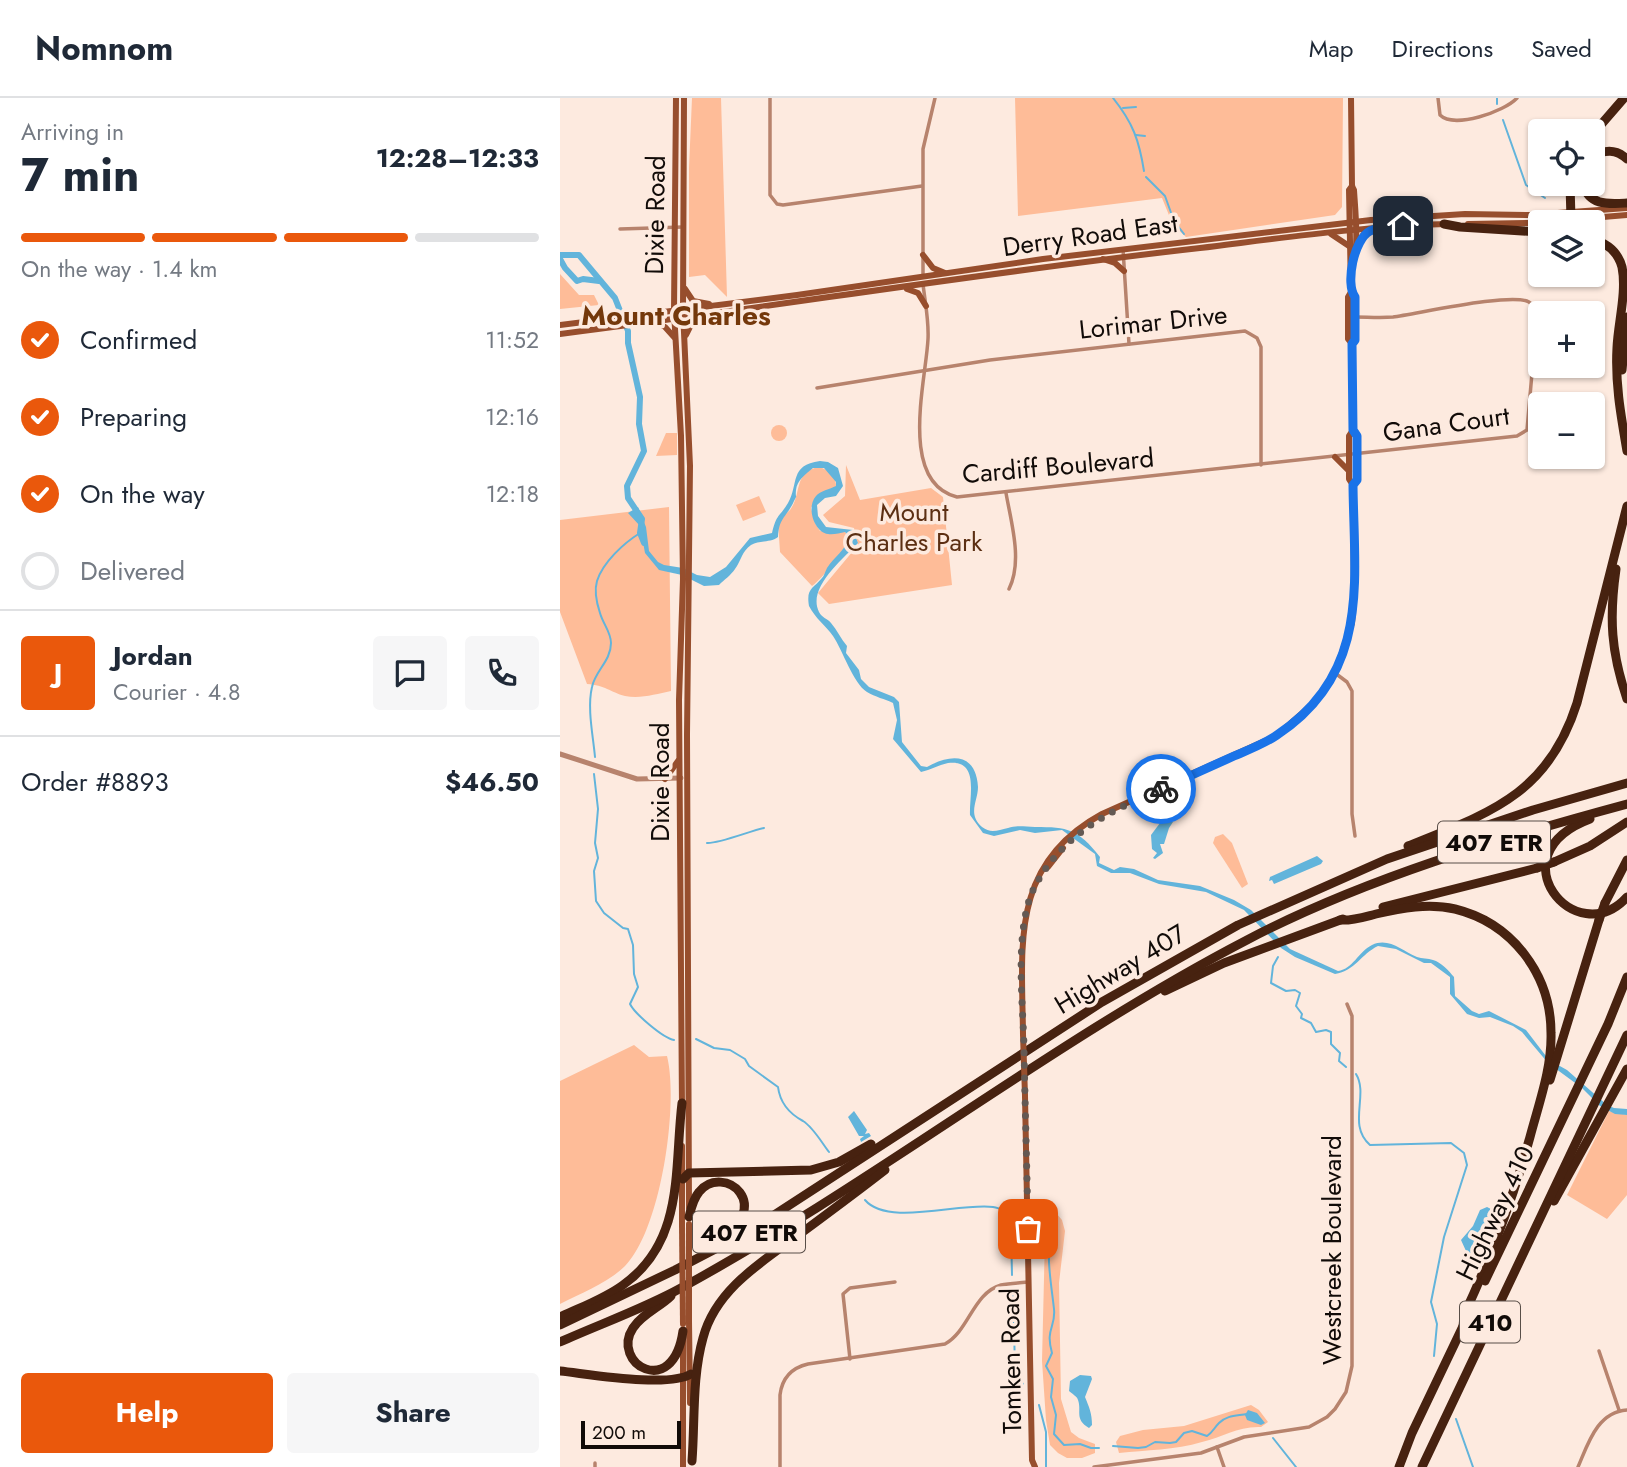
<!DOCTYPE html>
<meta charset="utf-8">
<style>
body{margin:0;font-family:Jost,sans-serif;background:#f6f6f7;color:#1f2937;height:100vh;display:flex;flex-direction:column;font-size:26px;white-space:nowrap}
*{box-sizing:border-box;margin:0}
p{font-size:23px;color:#747a83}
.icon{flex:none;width:38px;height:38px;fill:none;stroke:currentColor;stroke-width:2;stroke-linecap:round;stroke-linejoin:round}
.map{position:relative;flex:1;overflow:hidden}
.panel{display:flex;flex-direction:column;background:#fff;width:560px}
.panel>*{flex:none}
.tools{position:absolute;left:968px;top:21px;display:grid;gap:14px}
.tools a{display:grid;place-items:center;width:77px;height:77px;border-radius:7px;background:#fff;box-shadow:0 2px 5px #0004;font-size:35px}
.scale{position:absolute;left:21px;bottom:18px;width:100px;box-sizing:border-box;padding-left:7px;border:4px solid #110b08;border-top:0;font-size:19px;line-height:24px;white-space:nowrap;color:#110b08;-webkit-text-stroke:5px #fdeadf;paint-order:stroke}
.pin{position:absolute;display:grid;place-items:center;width:60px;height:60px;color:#fff;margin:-30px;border-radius:14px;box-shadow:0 4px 10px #0006}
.courier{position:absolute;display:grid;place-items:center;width:70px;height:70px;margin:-35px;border:5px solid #1a73e8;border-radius:50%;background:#fff;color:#222;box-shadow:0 2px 9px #0007}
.summary em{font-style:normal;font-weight:700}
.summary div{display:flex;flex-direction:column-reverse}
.summary{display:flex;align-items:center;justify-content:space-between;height:119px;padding:0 21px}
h1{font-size:46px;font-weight:700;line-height:52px}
.bar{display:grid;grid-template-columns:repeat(4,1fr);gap:10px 7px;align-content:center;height:84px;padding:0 21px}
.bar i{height:9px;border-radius:5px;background:#e0e1e3}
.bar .active{background:#ea580c}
.bar p{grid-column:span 4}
.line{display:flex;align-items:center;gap:18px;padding:0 21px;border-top:2px solid #e0e1e3}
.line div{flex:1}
.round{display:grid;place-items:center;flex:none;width:74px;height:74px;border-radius:7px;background:#f6f6f7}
ol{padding:0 21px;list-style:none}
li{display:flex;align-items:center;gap:21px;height:77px}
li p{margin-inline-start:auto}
li .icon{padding:7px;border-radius:50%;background:#ea580c;color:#fff;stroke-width:4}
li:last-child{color:#747a83}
li i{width:38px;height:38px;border:4px solid #e0e1e3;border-radius:50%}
.action{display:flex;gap:14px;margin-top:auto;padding:14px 21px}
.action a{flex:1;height:80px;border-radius:7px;background:#ea580c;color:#fff;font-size:28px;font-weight:700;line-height:80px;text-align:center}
.action a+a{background:#f6f6f7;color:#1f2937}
header{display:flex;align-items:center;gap:42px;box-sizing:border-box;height:98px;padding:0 35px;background:#fff;border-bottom:2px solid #e0e1e3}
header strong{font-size:33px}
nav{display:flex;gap:38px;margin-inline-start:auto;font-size:24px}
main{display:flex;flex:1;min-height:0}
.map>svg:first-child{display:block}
</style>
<header>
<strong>Nomnom</strong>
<nav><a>Map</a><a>Directions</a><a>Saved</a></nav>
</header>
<main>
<section class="panel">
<div class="summary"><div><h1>7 min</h1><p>Arriving in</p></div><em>12:28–12:33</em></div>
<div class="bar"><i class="active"></i><i class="active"></i><i class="active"></i><i></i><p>On the way · 1.4 km</p></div>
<ol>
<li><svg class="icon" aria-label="check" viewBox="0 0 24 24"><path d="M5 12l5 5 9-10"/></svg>Confirmed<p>11:52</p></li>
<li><svg class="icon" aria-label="check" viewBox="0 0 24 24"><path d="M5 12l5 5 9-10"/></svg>Preparing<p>12:16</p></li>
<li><svg class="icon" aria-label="check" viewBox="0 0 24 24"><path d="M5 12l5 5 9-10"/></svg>On the way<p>12:18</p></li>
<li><i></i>Delivered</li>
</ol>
<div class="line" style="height:126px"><b class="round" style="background:#ea580c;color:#fff">J</b><div><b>Jordan</b><p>Courier · 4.8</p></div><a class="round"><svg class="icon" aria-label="chat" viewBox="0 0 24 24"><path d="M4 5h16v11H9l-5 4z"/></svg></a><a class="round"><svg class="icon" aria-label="phone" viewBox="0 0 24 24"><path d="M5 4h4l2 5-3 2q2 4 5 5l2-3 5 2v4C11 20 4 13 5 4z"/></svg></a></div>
<div class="line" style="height:91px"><div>Order #8893</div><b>$46.50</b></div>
<div class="action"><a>Help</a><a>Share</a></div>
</section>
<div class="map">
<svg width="1067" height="1369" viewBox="0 0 1067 1369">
<rect width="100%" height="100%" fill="#fdeadf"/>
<g fill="#febc98">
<path d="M132 0H161L167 199 145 177 129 179V70Z"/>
<path d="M455 0H783L782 109 775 117 626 139 613 127 602 100 458 118Z"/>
<path d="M0 176 19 197H34L39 207 0 211Z"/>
<circle cx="219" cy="335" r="8"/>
<path d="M106 335H117V357L96 358Z"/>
<path d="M286 367 300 402 371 390 383 399 392 487 269 506 258 495 298 447 294 430 269 424 263 417 285 398Z"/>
<path d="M259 369C268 371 277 379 276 389L258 397 251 410 255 425 260 433 285 434 289 439C287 450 262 481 252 488L220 454 218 424C221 419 226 416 230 412 242 397 233 373 259 369Z"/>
<path d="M199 398 206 414 183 423 176 407Z"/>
<path d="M109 409 111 593C96 596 81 601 65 598 50 594 45 587 27 586L0 514V422Z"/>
<path d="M663 736 672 745 688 786 682 790 653 745 655 739Z"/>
<path d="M74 947 89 959 107 958C119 1006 101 1132 65 1168 48 1185 21 1195 0 1206V983Z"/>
<path d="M1049 1013 1067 1017V1097L1047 1121 1007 1097Z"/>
<path d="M486 1113 496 1115 502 1122 505 1133 499 1185 501 1301 511 1334 519 1340 535 1346V1355L522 1360H507L498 1355 490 1347 486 1322 482 1263 485 1139 478 1121 479 1115Z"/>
<path d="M691 1307 699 1312 708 1324 701 1329C678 1328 663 1339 642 1344 615 1352 586 1352 559 1355L556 1344 560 1338 583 1332 624 1328Z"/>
</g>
<g fill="#62b4db">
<path d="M260 363 268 364 278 370 283 388 276 398 265 400 257 407 258 418 266 429 293 432 298 445C282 462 247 490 259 514 262 520 267 520 271 525 277 532 281 541 287 548L286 555 299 572 301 581 309 589 334 599 339 604 342 644 361 668 367 669C390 656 416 654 418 689 418 703 407 716 422 729 431 736 438 732 448 730 457 727 465 729 475 729 508 729 518 731 540 759L539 765 554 772 560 769 574 771 598 782 640 788 674 802 691 812 730 851 778 873C793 871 798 854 812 847 829 839 842 853 857 859 862 861 868 860 873 862 881 864 889 873 894 879L895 898 912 913 919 916 929 913 966 932 989 962 1007 972 1047 1007 1054 1010 1067 1011V1017L1055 1016 1040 1008 1022 990 988 965 962 934 953 928 930 919 919 920 907 916 890 896V879L871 865H864L836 851 818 848C801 856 795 873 775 876L735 859 721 850 684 812 646 794 599 786 570 775H551L537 768 535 756 502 732 475 735 460 732 434 738 423 735 410 717C409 698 420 661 388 665 378 667 371 672 361 674L333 641 337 622 333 605C325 601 315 599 307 594 293 585 283 553 273 538 266 528 255 520 249 508 246 490 253 491 262 480 264 478 265 474 267 470 274 459 286 452 289 439L285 434C280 435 273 437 268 436 254 434 246 409 256 398 260 393 270 391 276 388V384L264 370H253C246 376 237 382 236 392 235 402 238 395 234 403 227 419 219 419 218 439 210 445 200 442 191 447 182 453 181 463 175 471 171 477 164 482 159 487L144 488 122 477 99 472 85 455 80 428 68 415 78 409 86 429 89 453 98 464 104 467 123 470 137 477 150 479 166 469 190 440 212 435C217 415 219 420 228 405 239 386 229 367 260 363Z"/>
<path d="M603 721 613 724 609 730 604 746H600L603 755 595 761 593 760 597 755 592 751 591 737Z"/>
<path d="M757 758 763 763 761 766 714 786 712 782 709 783 710 779Z"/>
<path d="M294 1013 307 1032 305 1036 309 1035 311 1038 301 1044 300 1041 304 1038H299L288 1019Z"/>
<path d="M927 1109 933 1112 935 1116 916 1160 906 1153 901 1142 913 1128 920 1112Z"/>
<path d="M520 1277 531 1278 532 1281 525 1299C529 1309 532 1315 532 1327L529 1330C514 1321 522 1313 518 1302 517 1298 512 1296 509 1293L510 1283Z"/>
<path d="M688 1312 697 1315 705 1325 701 1327 687 1322 685 1317Z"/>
</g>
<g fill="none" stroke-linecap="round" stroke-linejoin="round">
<g stroke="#62b4db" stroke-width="2">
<path d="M553 0C573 25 579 42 584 73"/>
<path d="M937 0V6"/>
<path d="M563 10 576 9"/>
<path d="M943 22 966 87 985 100"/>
<path d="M576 37 585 38"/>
<path d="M586 79 605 98 614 123 624 136"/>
<path d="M35 659C33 637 27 610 32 589 35 573 51 563 51 545 51 534 43 526 40 515 37 506 34 493 37 483 43 464 64 445 80 435"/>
<path d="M34 676 38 711 35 745 38 760 34 773 36 803 44 815 63 830 68 831 73 847 74 876 78 889 70 906C75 916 103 940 114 942"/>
<path d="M147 745C158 746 190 733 204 730"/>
<path d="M718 859 713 868 711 885 726 893 735 892 740 895 736 908 742 916 741 920 751 925 756 934 766 932 771 934V946L780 955 779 963 786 969"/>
<path d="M136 941 154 950 170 952 185 961 189 968 218 989C220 1005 230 1016 243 1023 253 1029 262 1045 269 1054"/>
<path d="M796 976C809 997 787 1027 810 1047L891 1045 904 1055 907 1067 884 1139 871 1204 877 1226 874 1258"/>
<path d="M305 1102C328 1129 401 1104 433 1109 442 1111 451 1114 460 1116"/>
<path d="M440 1112 451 1129 452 1177"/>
<path d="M475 1121 491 1133C486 1160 491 1184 494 1211 496 1229 485 1231 492 1255L486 1268 493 1281 491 1299 496 1317 494 1336 504 1347 520 1346 531 1350H539"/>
<path d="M453 1192 455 1270 457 1279 463 1286"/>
<path d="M479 1307 486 1334V1369"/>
<path d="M896 1321 913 1369"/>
<path d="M713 1340 736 1369"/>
<path d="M553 1348 578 1350 586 1349 595 1344 610 1345 616 1344 624 1335 632 1333 647 1338C653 1334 654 1330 659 1325 667 1317 677 1318 687 1316"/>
</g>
<g stroke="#62b4db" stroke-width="6">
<path d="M0 157H19L55 200 68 233V245L80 299 79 326 84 353 67 388 68 400 82 421 80 435 84 445"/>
<path d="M0 161 5 170 17 183 23 181 39 183"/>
</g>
<g stroke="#b7836d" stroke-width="3.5">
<path d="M210 0V97L217 106 223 107 362 88"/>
<path d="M878 0 880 17C894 31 944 14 957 0"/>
<path d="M60 131 123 129"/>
<path d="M563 151 569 246"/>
<path d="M363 178V51L375 0"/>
<path d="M363 186C365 204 369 222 368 241 366 283 338 384 397 399L957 338 967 332 977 218C975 213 974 207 969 204 952 194 857 216 833 219 821 220 807 219 795 219"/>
<path d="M257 290 430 262 685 233 697 240 701 249V367"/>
<path d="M446 395C451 424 463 463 449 491"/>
<path d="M775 575 787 584 792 593V716L795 738"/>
<path d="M1039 1253 1059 1312"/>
<path d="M290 1261 283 1196 290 1190 335 1184"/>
<path d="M657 1349 664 1369"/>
<path d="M35 1365V1369"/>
<path d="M220 1369V1297C222 1280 231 1270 248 1266L385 1246C409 1233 413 1195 441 1187 450 1185 460 1185 469 1184"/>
<path d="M534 1369 641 1355 684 1339 749 1329 767 1319 775 1311 786 1294 792 1268V918L787 906"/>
<path d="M1018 1369C1028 1346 1037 1314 1067 1312"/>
</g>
<path stroke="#b7836d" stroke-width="5" d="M0 656 77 681 121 680"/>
<g stroke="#974e2d" stroke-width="6">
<path d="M116 0 114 213 121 338 123 481 119 602 122 1009"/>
<path d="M124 0 123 212 130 368 127 637 129 1110"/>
<path d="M791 0 792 88 794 92C795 110 800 156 791 170"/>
<path d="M908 126 971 125 1067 117"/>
<path d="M771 136 789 148"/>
<path d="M796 151 803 137 811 132"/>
<path d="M363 157 373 170 385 175"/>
<path d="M543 161 555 165 564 173"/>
<path d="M125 191 133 203 149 206"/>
<path d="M347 191 358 195 366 208"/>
<path d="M791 194 795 199V241L792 246"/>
<path d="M96 224 105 229 114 239"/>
<path d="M0 227 237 197 483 161 811 122 905 116 970 117 1067 110"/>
<path d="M0 236C213 209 426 174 640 150 722 140 804 128 887 126"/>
<path d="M126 237 131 227 143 217"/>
<path d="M793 332 797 338V382L793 387"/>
<path d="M775 359 789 373"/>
<path d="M105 681 118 663"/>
<path d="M488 769 503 750"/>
<path d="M463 936C462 846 450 766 542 716L716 638 755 604 775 575 792 525 794 503 793 387 789 381V338L793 332 792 246 788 241V199L791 194 789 92 792 88"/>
<path d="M465 998 472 1362 475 1369"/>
<path d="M122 1126V1048"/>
<path d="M129 1223 130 1305"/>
<path d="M123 1242V1369"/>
</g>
<g stroke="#472210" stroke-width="9">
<path d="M1032 37 1064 0"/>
<path d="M1032 59C1045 51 1056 51 1067 61"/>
<path d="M1010 86 1011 121"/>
<path d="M1023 86C1029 108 1048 106 1067 105"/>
<path d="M884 126 900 129 980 134"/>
<path d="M1032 141C1047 145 1058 154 1062 169 1067 194 1058 225 1057 250 1055 286 1061 318 1067 353"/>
<path d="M1062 272 1067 219"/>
<path d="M1056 471C1049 520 1051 554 1067 601"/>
<path d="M1030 721C934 757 1016 855 1067 799"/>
<path d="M848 748C929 715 988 697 1017 605L1067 408"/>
<path d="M994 764 1030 748 1067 724"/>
<path d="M1045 805 1067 762"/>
<path d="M823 809 977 770"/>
<path d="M780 822C792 823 804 819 816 816 841 810 869 805 895 811 952 825 991 876 991 935 992 970 979 1005 970 1039 953 1101 931 1159 904 1217L903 1229"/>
<path d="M605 893 664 865 783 821"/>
<path d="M990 982 1039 822"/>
<path d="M123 1081 129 1075 251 1072 279 1064 311 1046"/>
<path d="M994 1103 1067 971"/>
<path d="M129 1119C131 1111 133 1101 139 1094 163 1064 219 1108 154 1146"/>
<path d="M925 1183 1048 926 1067 879"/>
<path d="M111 1198C100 1209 82 1216 73 1230 50 1265 113 1303 123 1233"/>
<path d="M0 1219C21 1209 44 1201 63 1187 125 1143 114 1071 122 1005"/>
<path d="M0 1227 115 1172 188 1134 542 904 678 827 827 761 973 712 1067 685"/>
<path d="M0 1244C40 1226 83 1211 121 1190 316 1084 491 944 687 842 803 781 941 740 1067 706"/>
<path d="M0 1273C29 1276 108 1290 131 1276"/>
<path d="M132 1363C135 1323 132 1279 143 1240 156 1190 205 1162 244 1133 271 1113 298 1093 325 1072"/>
<path d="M839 1369 852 1335 905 1224"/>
<path d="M862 1369 1067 937"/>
</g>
<g stroke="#974e2d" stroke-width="6">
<path d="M463 936 465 998"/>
<path d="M122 1126 123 1226"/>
<path d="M129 1223V1126"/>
</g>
<g stroke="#472210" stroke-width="9">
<path d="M977 770 994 764"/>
<path d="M1039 822 1045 805"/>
</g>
</g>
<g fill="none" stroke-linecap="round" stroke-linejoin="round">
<path stroke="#645953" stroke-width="7" stroke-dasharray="0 12.6" d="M468 1131C467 1070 465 1010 464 949 463 904 454 831 474 790 502 736 548 714 601 691"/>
<path stroke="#1a73e8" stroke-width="9" d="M601 691C625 680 650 669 674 658 688 652 704 646 717 637 811 575 794 483 793 387L797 382V338L793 332 792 246 795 242V199C785 186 794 141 810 133 819 128 832 129 843 128"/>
</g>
<g text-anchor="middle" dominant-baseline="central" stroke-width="7" stroke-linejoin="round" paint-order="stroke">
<g fill="#fdeadf" stroke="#584e48" stroke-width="2">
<rect x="878" y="723.5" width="112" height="41" rx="5"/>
<rect x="133" y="1113.5" width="112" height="41" rx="5"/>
<rect x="900" y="1203.5" width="60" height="41" rx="5"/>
</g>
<g font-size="24" font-weight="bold" fill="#110b08">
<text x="934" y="744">407 ETR</text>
<text x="189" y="1134">407 ETR</text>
<text x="930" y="1224">410</text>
</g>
<g font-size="26" fill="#110b08" stroke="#fdeadf">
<text transform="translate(95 117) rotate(-89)">Dixie Road</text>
<text transform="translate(530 137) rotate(-8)">Derry Road East</text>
<text transform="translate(593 224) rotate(-6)">Lorimar Drive</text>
<text transform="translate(886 326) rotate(-8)">Gana Court</text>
<text transform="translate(498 368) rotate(-5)">Cardiff Boulevard</text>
<text transform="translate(100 684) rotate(-90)">Dixie Road</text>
<text transform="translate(560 871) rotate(-31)">Highway 407</text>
<text transform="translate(935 1115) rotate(-64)">Highway 410</text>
<text transform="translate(772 1152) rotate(-90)">Westcreek Boulevard</text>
<text transform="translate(451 1263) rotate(-91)">Tomken Road</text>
</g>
<g font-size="26" fill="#5c2f13" stroke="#fdeadf">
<text x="354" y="414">Mount<tspan x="354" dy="30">Charles Park</tspan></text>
</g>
<g font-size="28" font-weight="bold" fill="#74380b" stroke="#fdeadf">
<text x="116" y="217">Mount Charles</text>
</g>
</g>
</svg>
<div class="tools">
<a><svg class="icon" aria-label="locate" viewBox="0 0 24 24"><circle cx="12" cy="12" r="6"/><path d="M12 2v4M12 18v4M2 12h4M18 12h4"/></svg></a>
<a><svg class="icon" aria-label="layers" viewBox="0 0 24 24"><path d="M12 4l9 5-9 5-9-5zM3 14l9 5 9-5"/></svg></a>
<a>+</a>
<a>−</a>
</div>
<div class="scale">200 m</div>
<div class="pin" style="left:468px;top:1131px;background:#ea580c"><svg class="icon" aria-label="bag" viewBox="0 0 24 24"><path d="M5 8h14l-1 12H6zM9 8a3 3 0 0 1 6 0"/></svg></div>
<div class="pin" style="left:843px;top:128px;background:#1f2937"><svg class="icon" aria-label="home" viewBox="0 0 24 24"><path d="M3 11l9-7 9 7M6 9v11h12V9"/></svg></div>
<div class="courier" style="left:601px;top:691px"><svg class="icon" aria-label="bike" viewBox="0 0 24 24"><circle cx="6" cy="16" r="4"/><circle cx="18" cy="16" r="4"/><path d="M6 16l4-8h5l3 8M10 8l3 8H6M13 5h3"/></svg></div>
</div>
</main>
